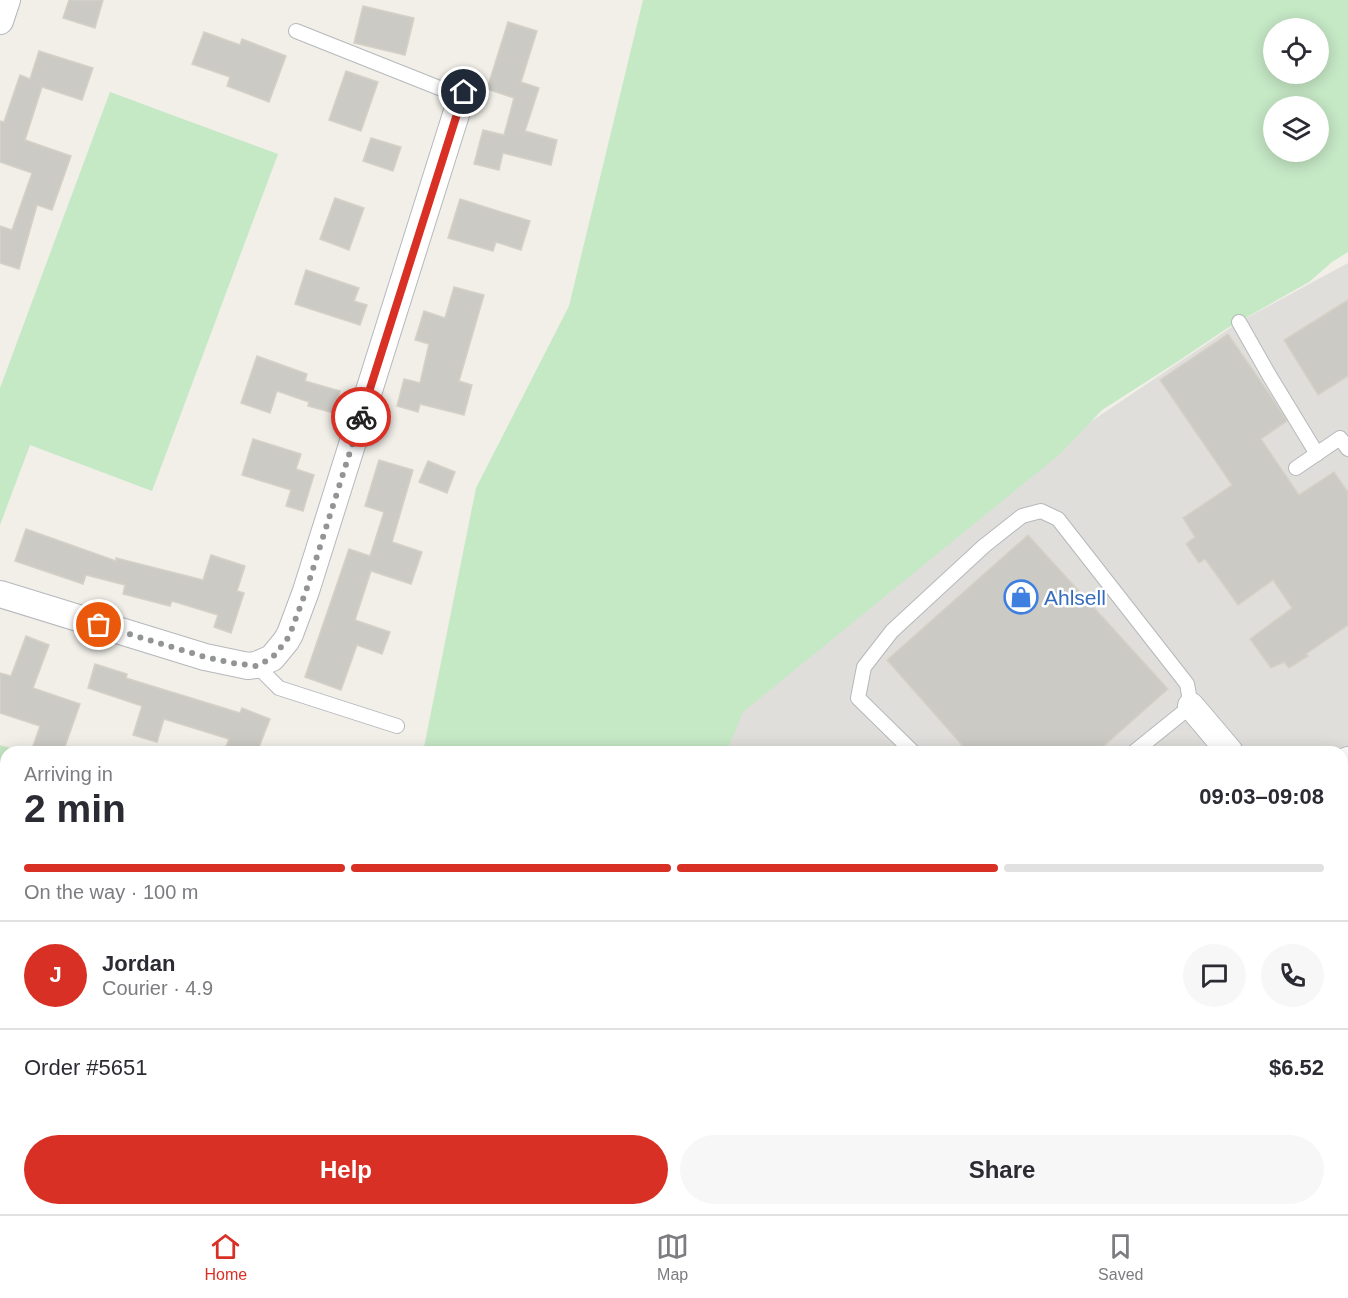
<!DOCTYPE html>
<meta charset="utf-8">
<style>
body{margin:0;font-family:Arial,sans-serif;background:#f7f7f7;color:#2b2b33;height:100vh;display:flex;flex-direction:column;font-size:22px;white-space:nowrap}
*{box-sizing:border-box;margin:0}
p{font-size:20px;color:#7c7c81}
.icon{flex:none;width:33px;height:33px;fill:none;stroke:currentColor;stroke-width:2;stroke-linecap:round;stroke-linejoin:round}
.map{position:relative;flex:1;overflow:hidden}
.drawer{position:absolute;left:0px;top:746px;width:1348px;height:470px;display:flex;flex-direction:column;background:#fff;border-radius:18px 18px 0 0;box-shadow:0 3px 15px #0003}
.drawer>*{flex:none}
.controls{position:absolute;left:1263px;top:18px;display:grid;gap:12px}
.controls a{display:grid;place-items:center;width:66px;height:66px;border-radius:50%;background:#fff;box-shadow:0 3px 15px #0003;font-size:30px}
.pin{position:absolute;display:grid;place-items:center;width:51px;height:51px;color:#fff;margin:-26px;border:3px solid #fff;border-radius:50%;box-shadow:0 2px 6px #0007}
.courier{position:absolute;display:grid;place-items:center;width:60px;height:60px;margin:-30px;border:4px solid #d93025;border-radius:50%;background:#fff;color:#222;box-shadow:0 2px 8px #0007}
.head em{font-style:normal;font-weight:600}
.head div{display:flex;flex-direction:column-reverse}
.head{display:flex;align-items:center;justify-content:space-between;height:102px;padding:0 24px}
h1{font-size:39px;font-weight:600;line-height:45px}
.bar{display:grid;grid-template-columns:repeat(4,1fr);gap:9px 6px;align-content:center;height:72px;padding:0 24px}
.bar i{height:8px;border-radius:4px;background:#e1e1e2}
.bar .on{background:#d93025}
.bar p{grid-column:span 4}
.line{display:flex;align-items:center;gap:15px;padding:0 24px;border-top:2px solid #e1e1e2}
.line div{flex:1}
.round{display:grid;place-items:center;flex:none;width:63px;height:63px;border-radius:32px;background:#f7f7f7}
.action{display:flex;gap:12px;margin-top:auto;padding:12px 24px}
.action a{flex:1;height:69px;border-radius:36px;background:#d93025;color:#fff;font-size:24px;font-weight:600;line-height:69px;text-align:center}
.action a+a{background:#f7f7f7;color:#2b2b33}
.menu{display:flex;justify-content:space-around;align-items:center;height:84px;border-top:2px solid #e1e1e2;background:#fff;font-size:16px;color:#7c7c81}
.menu a{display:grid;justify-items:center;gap:3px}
.menu .on{color:#d93025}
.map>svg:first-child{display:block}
</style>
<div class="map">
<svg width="1348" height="1214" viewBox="0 0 1348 1214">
<rect width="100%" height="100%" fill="#f1efe8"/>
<g fill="#e0deda">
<path d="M1348 263V1214H910L897 1209H1342V752H719L737 696 1047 451 1239 322Z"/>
<path d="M0 984 6 986V1209H635L637 1214H0Z"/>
</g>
<g fill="#c5e8c5" fill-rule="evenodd">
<path d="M643 0H1348V252L1332 262 1309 282 1226 329 1177 362 1102 410 1060 454 743 712 727 751 423 752 476 488 569 306ZM1274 28H1318V74H1274ZM1274 106H1318V152H1274Z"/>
<path d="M110 92 278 154 152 491 30 445 0 525V388Z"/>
<path d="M0 745 20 751 6 752V883L0 882Z"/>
<path d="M635 1209H771L789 1214H637Z"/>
</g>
<g fill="#cccac5" stroke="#d6d1c6" stroke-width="1.5">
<path d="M69 0H103L95 28 63 18Z"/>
<path d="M363 6 414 18 405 55 354 43Z"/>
<path d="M508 22 537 31 521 82 539 88 525 131 557 140 551 165 503 153 499 170 474 164 483 130 504 135 514 98 487 89Z"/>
<path d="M204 32 240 45 242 39 286 56 269 102 227 86 230 77 192 64Z"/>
<path d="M39 51 93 68 82 100 42 87 25 140 71 156 52 210 37 205 19 269 0 263V226L12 230 32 173 0 162V121L4 122 20 75 30 79Z"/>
<path d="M346 71 378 82 361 131 329 120Z"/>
<path d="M371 138 401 147 393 171 363 161Z"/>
<path d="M335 198 364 208 349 250 320 239Z"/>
<path d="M460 199 530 221 521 250 496 242 493 251 448 238Z"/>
<path d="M306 270 359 288 354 301 367 305 360 325 295 304Z"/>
<path d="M454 287 484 295 459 381 472 385 464 415 420 404 418 412 397 406 404 379 420 383 429 344 415 340 424 311 445 318Z"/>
<path d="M1348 300V376L1318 395 1284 340Z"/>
<path d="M1228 334 1273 399 1287 421 1261 439 1299 495 1334 472 1348 492V625L1306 654 1308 656 1289 668 1284 662 1271 668 1250 639 1292 608 1273 580 1238 605 1205 559 1199 563 1186 544 1195 537 1183 518 1232 485 1160 380Z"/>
<path d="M257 356 307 374 305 381 340 391 334 413 308 406 309 402 277 391 270 413 241 403Z"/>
<path d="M253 439 301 454 296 469 314 475 303 511 286 506 291 490 242 475Z"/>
<path d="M379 460 413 470 392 542 422 552 411 584 371 571 355 620 390 632 382 654 357 645 341 690 305 677 349 549 370 556 384 512 365 506Z"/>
<path d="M428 461 455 472 447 493 419 482Z"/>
<path d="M26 529 116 561V558L203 580 211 555 245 566 237 591 244 593 231 633 214 627 218 615 172 601 170 606 123 594 125 585 86 575 83 584 15 561Z"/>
<path d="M1028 535 1168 689 1097 752H968L887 660Z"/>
<path d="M26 636 49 645 33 688 80 704 63 752H48L33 746 40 726 0 713V673L11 676Z"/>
<path d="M95 664 127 674 126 678 240 713 242 708 270 719 257 752H224L229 739 164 719 157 742 133 735 142 706 88 688Z"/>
</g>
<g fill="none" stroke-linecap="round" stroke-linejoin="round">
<defs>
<g id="lane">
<path d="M296 31 462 97"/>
<path d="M1239 322 1269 375 1317 454"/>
<path d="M1296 468 1340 438 1348 449"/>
<path d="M256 665 279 688 397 726"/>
<path d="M913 752 858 698 864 667 892 631 984 546 1022 516 1041 511 1058 519 1187 684 1191 706 1134 752"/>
</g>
<g id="street">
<path d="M0 21 7 0"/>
<path d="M0 594 205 657 248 666 256 665 272 658 286 641 290 634 306 591 463 92"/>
<path d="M1191 706 1230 752"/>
<path d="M1342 763 1348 760"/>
<path d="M0 1211 10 1214"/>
<path d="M353 1214 354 1209"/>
<path d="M980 1214 982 1209"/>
</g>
<g id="secondary">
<path d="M0 907 6 908"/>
<path d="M935 1209 951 1214"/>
</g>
</defs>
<use href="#lane" stroke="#b5b8bc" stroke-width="16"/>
<use href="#street" stroke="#b5b8bc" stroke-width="28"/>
<use href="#secondary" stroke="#b6babf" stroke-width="35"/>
<use href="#lane" stroke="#fff" stroke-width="14"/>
<use href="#street" stroke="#fff" stroke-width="26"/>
<use href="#secondary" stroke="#fff" stroke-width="33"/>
</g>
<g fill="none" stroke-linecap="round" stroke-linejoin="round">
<path stroke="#929495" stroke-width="6" stroke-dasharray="0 10.8" d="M99 625 205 657 233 663 256 666 272 658 286 641 290 634 306 591 361 417"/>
<path stroke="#d93025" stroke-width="8" d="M361 417 464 92"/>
</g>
<defs>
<symbol id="shop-ring" viewBox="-11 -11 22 22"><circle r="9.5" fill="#fff" stroke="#3f7fe0" stroke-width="1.5"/><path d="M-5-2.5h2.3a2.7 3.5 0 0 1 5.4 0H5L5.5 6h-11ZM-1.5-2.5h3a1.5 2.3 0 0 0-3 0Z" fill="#3f7fe0"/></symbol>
</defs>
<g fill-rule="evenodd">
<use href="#shop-ring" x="1002" y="578" width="38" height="38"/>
</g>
<g text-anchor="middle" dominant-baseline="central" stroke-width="5" stroke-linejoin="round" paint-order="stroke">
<g font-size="21" fill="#366cbe" stroke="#fff" text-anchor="start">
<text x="1044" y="597">Ahlsell</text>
</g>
</g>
</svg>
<div class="controls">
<a><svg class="icon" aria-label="locate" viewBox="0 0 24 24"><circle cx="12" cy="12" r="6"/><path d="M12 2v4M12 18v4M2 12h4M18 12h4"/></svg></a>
<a><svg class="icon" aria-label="layers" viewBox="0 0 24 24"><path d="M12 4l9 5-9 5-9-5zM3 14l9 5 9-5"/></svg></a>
</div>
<div class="pin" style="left:99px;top:625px;background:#ea580c"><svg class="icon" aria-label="bag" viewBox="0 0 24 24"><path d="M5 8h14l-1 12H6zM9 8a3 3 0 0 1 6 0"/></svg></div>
<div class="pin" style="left:464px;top:92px;background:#1f2937"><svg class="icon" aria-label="home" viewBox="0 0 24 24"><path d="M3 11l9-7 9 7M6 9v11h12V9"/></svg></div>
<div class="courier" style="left:361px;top:417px"><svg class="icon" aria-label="bike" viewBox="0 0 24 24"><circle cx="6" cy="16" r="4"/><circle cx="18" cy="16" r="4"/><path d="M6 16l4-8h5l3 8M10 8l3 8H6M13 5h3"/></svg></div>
<section class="drawer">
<div class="head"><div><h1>2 min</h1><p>Arriving in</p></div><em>09:03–09:08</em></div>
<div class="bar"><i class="on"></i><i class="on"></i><i class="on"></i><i></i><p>On the way · 100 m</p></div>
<div class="line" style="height:108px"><b class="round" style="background:#d93025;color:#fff">J</b><div><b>Jordan</b><p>Courier · 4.9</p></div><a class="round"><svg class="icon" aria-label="chat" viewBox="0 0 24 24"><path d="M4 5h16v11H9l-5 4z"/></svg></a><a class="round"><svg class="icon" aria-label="phone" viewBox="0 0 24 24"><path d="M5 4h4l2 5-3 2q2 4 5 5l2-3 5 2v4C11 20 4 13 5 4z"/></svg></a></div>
<div class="line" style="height:78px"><div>Order #5651</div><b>$6.52</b></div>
<div class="action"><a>Help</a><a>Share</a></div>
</section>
</div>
<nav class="menu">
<a class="on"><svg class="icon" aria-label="home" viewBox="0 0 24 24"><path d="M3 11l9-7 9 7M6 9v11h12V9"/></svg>Home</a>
<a><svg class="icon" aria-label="map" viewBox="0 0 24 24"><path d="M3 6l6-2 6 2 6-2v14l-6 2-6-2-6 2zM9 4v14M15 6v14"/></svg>Map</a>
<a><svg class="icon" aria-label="saved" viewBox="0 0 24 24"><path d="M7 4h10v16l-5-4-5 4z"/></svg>Saved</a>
</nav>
